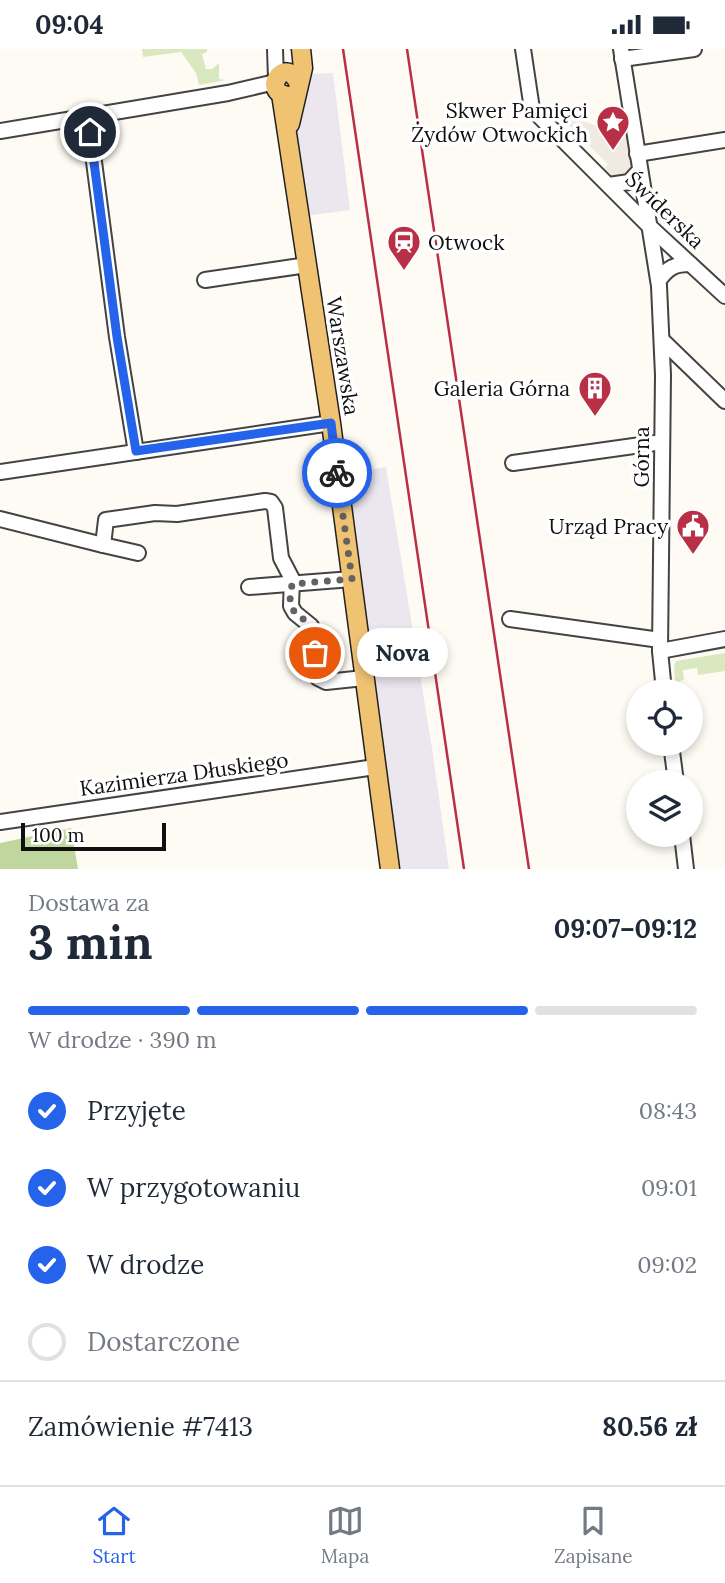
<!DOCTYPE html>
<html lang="pl">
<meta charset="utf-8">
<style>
body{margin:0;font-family:Lora,serif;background:#f6f6f7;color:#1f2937;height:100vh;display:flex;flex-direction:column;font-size:26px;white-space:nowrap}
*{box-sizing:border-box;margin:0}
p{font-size:23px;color:#747a83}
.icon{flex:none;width:38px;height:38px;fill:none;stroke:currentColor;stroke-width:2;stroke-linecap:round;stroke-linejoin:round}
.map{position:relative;height:820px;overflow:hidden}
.sheet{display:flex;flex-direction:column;background:#fff;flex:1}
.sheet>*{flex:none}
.buttons{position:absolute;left:626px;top:630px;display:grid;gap:14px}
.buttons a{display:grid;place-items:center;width:77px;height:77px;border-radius:50%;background:#fff;box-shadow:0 4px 10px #0003;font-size:35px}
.scale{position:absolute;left:21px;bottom:18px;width:145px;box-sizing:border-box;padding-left:7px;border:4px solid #101010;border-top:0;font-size:19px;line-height:24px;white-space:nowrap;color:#101010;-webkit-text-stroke:5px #fff;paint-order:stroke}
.pin{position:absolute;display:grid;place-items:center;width:60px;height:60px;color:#fff;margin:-30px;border:4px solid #fff;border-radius:50%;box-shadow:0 2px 7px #0007}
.courier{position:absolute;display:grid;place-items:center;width:70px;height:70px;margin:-35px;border:5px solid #2563eb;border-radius:50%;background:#fff;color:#222;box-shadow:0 2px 9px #0007}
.bubble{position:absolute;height:49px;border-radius:24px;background:#fff;box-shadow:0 4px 10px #0003;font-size:23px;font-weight:800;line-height:49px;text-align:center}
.headline em{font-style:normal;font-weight:800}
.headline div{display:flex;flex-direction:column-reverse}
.headline{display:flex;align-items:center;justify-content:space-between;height:119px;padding:0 28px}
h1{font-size:46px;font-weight:800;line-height:52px}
.bar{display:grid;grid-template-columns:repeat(4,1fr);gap:10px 7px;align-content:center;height:84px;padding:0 28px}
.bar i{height:9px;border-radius:5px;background:#e0e1e3}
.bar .current{background:#2563eb}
.bar p{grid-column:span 4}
.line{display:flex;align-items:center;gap:18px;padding:0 28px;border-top:2px solid #e0e1e3}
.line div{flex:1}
ol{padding:0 28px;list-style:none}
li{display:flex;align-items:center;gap:21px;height:77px}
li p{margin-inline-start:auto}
li .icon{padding:7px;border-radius:50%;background:#2563eb;color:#fff;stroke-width:4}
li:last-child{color:#747a83}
li i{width:38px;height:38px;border:4px solid #e0e1e3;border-radius:50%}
.status{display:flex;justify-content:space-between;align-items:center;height:49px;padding:0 35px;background:#fff;direction:ltr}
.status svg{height:19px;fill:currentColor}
.tabs{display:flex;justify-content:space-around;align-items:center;height:98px;border-top:2px solid #e0e1e3;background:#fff;font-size:19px;color:#747a83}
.tabs a{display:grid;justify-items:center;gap:4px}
.tabs .current{color:#2563eb}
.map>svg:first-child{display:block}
</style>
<div class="status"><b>09:04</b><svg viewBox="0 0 49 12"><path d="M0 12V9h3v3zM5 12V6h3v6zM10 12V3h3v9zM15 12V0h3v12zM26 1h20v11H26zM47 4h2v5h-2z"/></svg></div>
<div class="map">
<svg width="725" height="820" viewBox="0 0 725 820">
<rect width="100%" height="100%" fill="#fefbf4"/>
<g fill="#ece6ee">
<path d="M333 24 350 161 305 167 293 84 310 25Z"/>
<path d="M386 418 432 699 449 820H397L345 424Z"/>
</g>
<g fill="#d9e8bf">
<path d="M142 0H207V3L202 5 206 20H212L219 14V30L225 31 199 36 196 24 181 3 143 8Z"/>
<path d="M725 604V622L698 626 697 619 683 621 684 631 680 632 681 642H676L674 617 676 612Z"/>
</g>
<path fill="#bfd79f" d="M71 779 78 820H0V794Z"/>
<path fill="#f0eae2" d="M552 60 627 88 632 120 625 128 614 129 609 127 603 121 608 115Z"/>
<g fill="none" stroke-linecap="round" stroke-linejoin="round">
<defs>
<g id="minor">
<path d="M275 0 276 30"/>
<path d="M523 0 532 60 648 176 725 247"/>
<path d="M621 0 659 237 663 326 660 602 664 642"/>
<path d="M622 10 694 0"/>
<path d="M88 67 117 288 136 403"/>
<path d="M0 82 228 44 275 33"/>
<path d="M637 105 725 91"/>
<path d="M609 136 629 133 640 121"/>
<path d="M205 231 307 216"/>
<path d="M659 231C668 219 674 215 690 215"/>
<path d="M662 291 725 352"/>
<path d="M513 414 662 393"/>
<path d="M0 423 331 374"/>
<path d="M0 470 103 496 106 471 155 464 177 465 265 452 271 453 275 459 281 509 292 530 291 557 295 564 311 577 318 629 326 633 364 629"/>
<path d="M103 496 138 504"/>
<path d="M249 538 352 530"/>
<path d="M510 570 660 591"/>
<path d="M660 602 725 590"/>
<path d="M671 695 676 733"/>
<path d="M0 773 375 718"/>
<path d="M682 786 686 820"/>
</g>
<g id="major">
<path d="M281 45 331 374 390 820"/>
<path d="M289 47C259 44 285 6 298 33"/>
<path d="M290 75 303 19 301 0"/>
</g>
</defs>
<use href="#minor" stroke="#434343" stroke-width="18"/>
<use href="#major" stroke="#212121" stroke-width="21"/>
<use href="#minor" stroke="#fff" stroke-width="14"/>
<use href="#major" stroke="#f0c373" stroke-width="18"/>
<g stroke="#b93046" stroke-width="2.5">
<path d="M343 0 464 820"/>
<path d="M407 0 529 820"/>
</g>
</g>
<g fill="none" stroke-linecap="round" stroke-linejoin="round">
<path stroke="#636260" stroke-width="7" stroke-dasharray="0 12.6" d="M315 604 311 577 293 561 290 551 292 535 352 530 337 424"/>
<path stroke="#2563eb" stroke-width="9" d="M90 83 117 288 136 402 331 374 337 424"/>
</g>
<defs>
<symbol id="sight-pin" viewBox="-11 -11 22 30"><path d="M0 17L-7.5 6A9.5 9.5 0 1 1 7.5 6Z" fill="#b93046" stroke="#fff"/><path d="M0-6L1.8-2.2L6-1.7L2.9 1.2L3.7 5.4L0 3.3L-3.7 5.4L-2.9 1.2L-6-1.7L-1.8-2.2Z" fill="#fff"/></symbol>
<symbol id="station-pin" viewBox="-11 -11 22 30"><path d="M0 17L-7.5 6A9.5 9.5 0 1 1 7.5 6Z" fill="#b93046" stroke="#fff"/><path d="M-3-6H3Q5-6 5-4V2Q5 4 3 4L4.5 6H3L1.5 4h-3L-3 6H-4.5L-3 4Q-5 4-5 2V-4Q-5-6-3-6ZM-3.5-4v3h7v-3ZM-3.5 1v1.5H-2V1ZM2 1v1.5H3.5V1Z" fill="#fff"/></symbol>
<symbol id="building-pin" viewBox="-11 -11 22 30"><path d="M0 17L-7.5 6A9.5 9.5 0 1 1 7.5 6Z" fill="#b93046" stroke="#fff"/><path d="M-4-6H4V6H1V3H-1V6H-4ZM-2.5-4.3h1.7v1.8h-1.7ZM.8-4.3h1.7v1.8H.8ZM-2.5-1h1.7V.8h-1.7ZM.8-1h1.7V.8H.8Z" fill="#fff"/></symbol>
<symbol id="civic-pin" viewBox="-11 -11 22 30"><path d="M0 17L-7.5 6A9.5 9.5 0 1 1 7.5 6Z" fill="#b93046" stroke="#fff"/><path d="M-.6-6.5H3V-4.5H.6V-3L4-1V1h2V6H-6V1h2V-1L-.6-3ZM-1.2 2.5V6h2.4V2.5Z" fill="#fff"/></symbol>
</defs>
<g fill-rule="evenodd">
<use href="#sight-pin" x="594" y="54" width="38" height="52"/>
<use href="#station-pin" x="385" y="174" width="38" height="52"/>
<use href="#building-pin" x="576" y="320" width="38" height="52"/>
<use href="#civic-pin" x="674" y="458" width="38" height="52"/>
</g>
<g text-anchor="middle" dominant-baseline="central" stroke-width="7" stroke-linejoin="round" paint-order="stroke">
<g font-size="21" fill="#101010" stroke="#fff" text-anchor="end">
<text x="588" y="61">Skwer Pamięci<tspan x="588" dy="24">Żydów Otwockich</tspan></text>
<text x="428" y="193" text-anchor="start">Otwock</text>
<text x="570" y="339">Galeria Górna</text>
<text x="668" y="477">Urząd Pracy</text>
</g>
<g font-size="21" fill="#101010" stroke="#fff">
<text transform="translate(665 161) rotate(44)">Świderska</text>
<text transform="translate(343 307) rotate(81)">Warszawska</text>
<text transform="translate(641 408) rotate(-90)">Górna</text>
<text transform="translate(184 725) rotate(-8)">Kazimierza Dłuskiego</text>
</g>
</g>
</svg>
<div class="buttons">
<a><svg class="icon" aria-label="locate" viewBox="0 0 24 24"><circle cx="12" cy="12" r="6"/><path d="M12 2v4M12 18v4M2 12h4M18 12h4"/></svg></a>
<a><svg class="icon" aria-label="layers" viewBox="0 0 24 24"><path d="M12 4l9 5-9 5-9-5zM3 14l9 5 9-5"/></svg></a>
</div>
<div class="scale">100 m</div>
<div class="pin" style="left:315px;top:604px;background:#ea580c"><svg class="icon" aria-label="bag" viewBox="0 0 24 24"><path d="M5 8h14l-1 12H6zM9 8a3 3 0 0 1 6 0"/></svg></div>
<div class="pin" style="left:90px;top:83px;background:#1f2937"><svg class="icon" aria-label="home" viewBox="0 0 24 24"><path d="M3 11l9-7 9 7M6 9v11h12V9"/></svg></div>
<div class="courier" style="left:337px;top:424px"><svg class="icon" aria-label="bike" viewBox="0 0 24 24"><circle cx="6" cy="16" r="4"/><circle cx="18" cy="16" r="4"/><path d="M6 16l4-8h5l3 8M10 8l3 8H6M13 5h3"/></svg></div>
<div class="bubble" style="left:357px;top:579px;width:91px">Nova</div>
</div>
<section class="sheet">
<div class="headline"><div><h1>3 min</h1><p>Dostawa za</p></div><em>09:07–09:12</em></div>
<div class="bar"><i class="current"></i><i class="current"></i><i class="current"></i><i></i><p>W drodze · 390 m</p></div>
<ol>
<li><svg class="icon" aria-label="check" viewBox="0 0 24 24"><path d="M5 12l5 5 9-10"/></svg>Przyjęte<p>08:43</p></li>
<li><svg class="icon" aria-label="check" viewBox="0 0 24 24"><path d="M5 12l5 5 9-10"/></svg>W przygotowaniu<p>09:01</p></li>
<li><svg class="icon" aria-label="check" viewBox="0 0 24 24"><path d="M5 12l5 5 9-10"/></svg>W drodze<p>09:02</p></li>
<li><i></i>Dostarczone</li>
</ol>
<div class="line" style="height:91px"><div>Zamówienie #7413</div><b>80.56 zł</b></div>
</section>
<nav class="tabs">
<a class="current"><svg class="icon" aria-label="home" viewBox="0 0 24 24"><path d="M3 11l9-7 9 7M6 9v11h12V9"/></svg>Start</a>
<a><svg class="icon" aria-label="map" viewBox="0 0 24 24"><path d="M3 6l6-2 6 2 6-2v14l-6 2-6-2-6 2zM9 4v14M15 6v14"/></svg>Mapa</a>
<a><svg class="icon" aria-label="saved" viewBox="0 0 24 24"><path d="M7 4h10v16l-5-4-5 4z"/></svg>Zapisane</a>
</nav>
